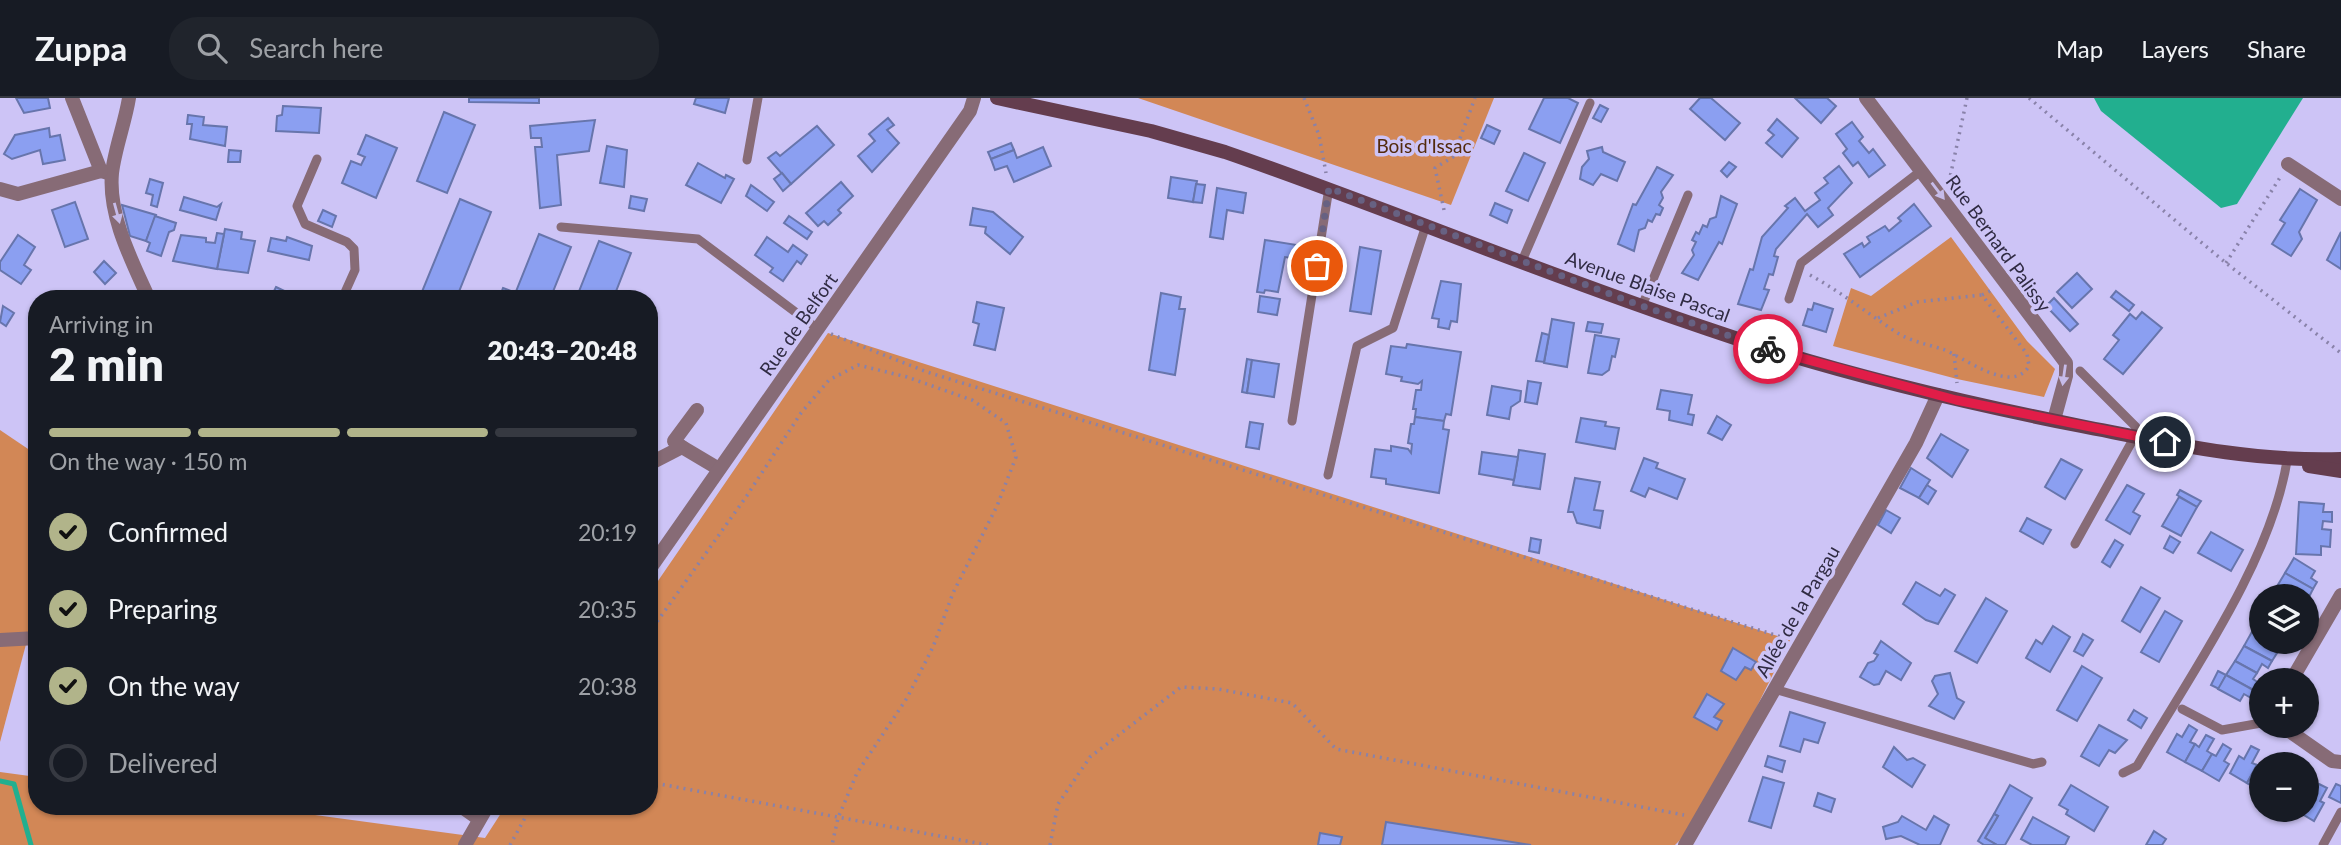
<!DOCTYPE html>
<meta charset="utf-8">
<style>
body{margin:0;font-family:Lato,sans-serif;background:#20242c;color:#f1f3f6;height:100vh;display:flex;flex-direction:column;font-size:26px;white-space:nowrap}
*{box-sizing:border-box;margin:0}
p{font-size:23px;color:#9ea1a6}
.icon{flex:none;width:38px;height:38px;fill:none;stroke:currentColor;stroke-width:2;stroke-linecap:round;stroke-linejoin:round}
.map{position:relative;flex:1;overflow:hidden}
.drawer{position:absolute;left:28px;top:192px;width:630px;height:525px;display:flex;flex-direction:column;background:#171b24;border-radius:28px;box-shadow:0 2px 5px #0004}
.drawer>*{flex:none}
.controls{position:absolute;left:2249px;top:486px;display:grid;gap:14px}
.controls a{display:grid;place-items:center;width:70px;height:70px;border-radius:50%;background:#171b24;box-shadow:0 2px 5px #0004;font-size:35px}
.pin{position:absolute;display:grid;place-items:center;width:60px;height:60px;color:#fff;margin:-30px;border:4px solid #fff;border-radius:50%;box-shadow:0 2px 7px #0007}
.courier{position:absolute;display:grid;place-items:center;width:70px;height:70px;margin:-35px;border:5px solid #e11d48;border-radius:50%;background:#fff;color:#222;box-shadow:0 2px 9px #0007}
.overview em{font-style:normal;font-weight:800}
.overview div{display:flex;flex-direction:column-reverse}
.overview{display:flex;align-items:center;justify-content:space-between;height:119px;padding:0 21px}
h1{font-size:46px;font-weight:800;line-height:52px}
.bar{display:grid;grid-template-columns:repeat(4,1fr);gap:10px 7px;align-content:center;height:84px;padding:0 21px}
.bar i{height:9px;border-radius:5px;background:#363941}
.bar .active{background:#b1b48a}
.bar p{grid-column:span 4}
ol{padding:0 21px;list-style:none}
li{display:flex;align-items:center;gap:21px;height:77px}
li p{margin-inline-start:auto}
li .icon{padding:7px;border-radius:50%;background:#b1b48a;color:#111;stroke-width:4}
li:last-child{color:#9ea1a6}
li i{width:38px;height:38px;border:4px solid #363941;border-radius:50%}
header{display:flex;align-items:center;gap:42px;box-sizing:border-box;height:98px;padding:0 35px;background:#171b24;border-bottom:2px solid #363941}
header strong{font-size:33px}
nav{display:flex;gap:38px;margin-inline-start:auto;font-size:24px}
.search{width:490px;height:63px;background:#20242c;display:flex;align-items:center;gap:18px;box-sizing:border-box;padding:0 24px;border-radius:28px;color:#9ea1a6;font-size:26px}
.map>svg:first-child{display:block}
</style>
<header>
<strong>Zuppa</strong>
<div class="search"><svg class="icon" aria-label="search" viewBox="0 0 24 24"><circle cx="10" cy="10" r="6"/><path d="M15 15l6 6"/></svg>Search here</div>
<nav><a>Map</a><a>Layers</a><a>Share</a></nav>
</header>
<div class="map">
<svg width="2341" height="747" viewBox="0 0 2341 747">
<rect width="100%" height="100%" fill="#cdc4f6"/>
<g fill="#d28756">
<path d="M1138 0H1494L1451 107Z"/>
<path d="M1951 139 2027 243 2055 271 2044 299 1957 281 1833 248 1851 190 1871 198Z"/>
<path d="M828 235 1790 542 1701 721 1675 747H0V674L37 679V709H256L485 740 505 709H649V496Z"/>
<path d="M0 332 37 357V505L0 644Z"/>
</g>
<path fill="#22af8f" d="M2094 0H2303L2237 106 2221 110 2101 13Z"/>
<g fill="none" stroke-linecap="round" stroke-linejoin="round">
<path stroke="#22af8f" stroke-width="5" d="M0 683 14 686 31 747"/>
</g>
<g fill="#8b9ff1" stroke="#6775ac" stroke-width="2">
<path d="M16 0H48L50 10 24 15Z"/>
<path d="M469 0H539V5L469 4Z"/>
<path d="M696 0H729L725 15 694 6Z"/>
<path d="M1544 0H1568L1578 5 1560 45 1529 31Z"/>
<path d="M1700 0H1711L1740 25 1725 42 1690 11Z"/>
<path d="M1795 0H1827L1836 8 1821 25Z"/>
<path d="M1600 7 1608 11 1601 24 1593 20Z"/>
<path d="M283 8 321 10 319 35 276 33 277 18 282 17Z"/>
<path d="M444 14 475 27 447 95 417 83Z"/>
<path d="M188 17 204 19 203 27 227 29 225 48 190 41 192 26H187Z"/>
<path d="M888 20 894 27 887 32 899 45 872 74 858 58 875 43 869 36Z"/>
<path d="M1777 21 1798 40 1782 59 1766 45 1774 37 1768 32Z"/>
<path d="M595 22 589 53 557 57 561 107 540 110 535 49H542L541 40H531L530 28Z"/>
<path d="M1852 24 1863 39 1859 43 1869 55 1873 51 1885 67 1869 79 1858 64 1853 68 1843 55 1847 51 1836 36Z"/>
<path d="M1487 27 1500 33 1494 46 1481 40Z"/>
<path d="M817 28 834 47 791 86 768 60 776 54 780 58Z"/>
<path d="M49 30 50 39 60 37 65 62 43 66 40 52 12 61 4 56 15 37Z"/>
<path d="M366 37 397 50 376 100 342 85 351 63 361 67 365 59 358 56Z"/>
<path d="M1011 45 1014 52 991 61 988 54Z"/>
<path d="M607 48 627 52 624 89 600 85Z"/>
<path d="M1043 49 1051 68 1014 84 1007 68 995 72 991 61 1014 52 1017 60Z"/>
<path d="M1602 49 1603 54 1625 64 1617 83 1601 76 1593 87 1580 81 1582 69 1589 61 1587 53Z"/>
<path d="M229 52 241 53 240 64H228Z"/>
<path d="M1524 55 1545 65 1528 103 1506 93Z"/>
<path d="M1729 64 1736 69 1727 79 1721 73Z"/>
<path d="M698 65 725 80 726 77 734 81 721 105 686 87Z"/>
<path d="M1839 68 1852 85 1828 110 1833 117 1818 129 1807 116 1776 151 1774 158 1778 159 1773 177 1769 176 1764 191 1769 192 1761 212 1738 206 1750 171 1753 172 1762 139 1788 110 1785 108 1795 100 1805 113 1820 102 1815 95 1828 85 1824 80Z"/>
<path d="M1657 69 1673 77 1661 94 1663 100 1659 107 1663 110 1660 117 1656 116 1652 124 1648 122 1645 130 1639 132 1634 153 1618 146 1633 106 1636 107Z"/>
<path d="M782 75 791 86 783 93 774 81Z"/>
<path d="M1171 79 1197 83 1193 104 1168 100Z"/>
<path d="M150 81 163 85 157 109 151 107 153 97 146 95Z"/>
<path d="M841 84 853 98 838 112 841 115 828 127 824 123 818 128 806 115Z"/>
<path d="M1196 86 1205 87 1202 105 1193 104Z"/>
<path d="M751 87 774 104 767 113 746 98Z"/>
<path d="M1217 90 1246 95 1243 115 1227 112 1223 141 1210 139Z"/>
<path d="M2300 91 2317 102 2299 134 2302 141 2291 158 2272 146 2285 125 2280 122Z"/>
<path d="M631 98 647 101 644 113 629 110Z"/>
<path d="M1721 98 1737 106 1722 146 1719 144 1698 182 1682 175 1694 157 1692 152 1696 144 1692 142 1696 134 1699 136 1703 127 1707 129 1710 121 1716 119Z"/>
<path d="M184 99 217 109 221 106 216 122 180 112Z"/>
<path d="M460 101 491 114 456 201H419Z"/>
<path d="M75 104 88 141 65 149 52 112Z"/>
<path d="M1495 105 1512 112 1507 125 1490 117Z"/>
<path d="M1914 106 1931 128 1860 179 1844 156 1862 145 1864 149 1870 144 1867 139 1885 128 1889 133 1901 123 1898 120Z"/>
<path d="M122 107 156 117 146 143 130 138Z"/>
<path d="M973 110 993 114 1023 139 1010 156 985 135 986 129 970 127Z"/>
<path d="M323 112 336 118 332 129 318 123Z"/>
<path d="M155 118 176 125 174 132 169 134 161 158 147 153 150 145 146 143Z"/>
<path d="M789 118 812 134 807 141 784 125Z"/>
<path d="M225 131 242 134 241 141 255 143 248 175 217 171Z"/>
<path d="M2341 134V171L2327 162Z"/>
<path d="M217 135 224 136 217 171 173 163 181 137 206 140V144L215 145Z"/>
<path d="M539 136 571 149 550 201H513Z"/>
<path d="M18 137 35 149 24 167 31 172 21 186 0 172V164Z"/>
<path d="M287 139 312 148 309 162 268 153 271 140 286 143Z"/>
<path d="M767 139 788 154 793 147 807 157 801 166 797 163 783 183 770 174 773 170 755 157Z"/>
<path d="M1265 142 1303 148 1301 161 1285 159 1278 194 1265 192 1264 195 1257 194Z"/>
<path d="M599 143 631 155 613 201H576Z"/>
<path d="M1360 149 1381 153 1371 216 1350 213Z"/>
<path d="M104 163 116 175 105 186 94 174Z"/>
<path d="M2077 175 2092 191 2072 210 2057 194Z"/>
<path d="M1441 183 1461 186 1457 224 1451 223 1449 231 1438 229 1439 221 1432 220Z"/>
<path d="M276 189 301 201H270Z"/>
<path d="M503 190 516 195 513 201H499Z"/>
<path d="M2116 193 2134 207 2129 213 2111 199Z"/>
<path d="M1161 195 1181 199 1179 211H1185L1175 277 1149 272Z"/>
<path d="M1260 198 1280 201 1277 217 1258 214Z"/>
<path d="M2054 200 2078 226 2070 233 2046 208Z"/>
<path d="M977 204 1004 210 995 252 974 247 979 226 973 224Z"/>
<path d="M1814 205 1833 211 1826 234 1803 227 1808 211 1812 212Z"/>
<path d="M3 208 14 215 6 228 0 224Z"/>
<path d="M2142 214 2162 230 2123 276 2104 261 2119 242 2113 237 2130 216 2136 221Z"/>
<path d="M1552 221 1574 225 1567 269 1544 265Z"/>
<path d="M1588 224 1603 226 1601 235 1586 233Z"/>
<path d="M1542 235 1549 237 1544 264 1536 263Z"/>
<path d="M1595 237 1619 241 1615 259 1612 258 1609 272 1602 277 1588 275Z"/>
<path d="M1407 246 1461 254 1451 317 1446 316 1444 323 1415 319 1416 311H1413L1416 292H1421L1422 283 1418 286 1401 283 1402 279 1386 276 1391 248 1406 250Z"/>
<path d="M1247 261 1252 262 1247 295 1242 294Z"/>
<path d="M1252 262 1279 266 1274 299 1247 295Z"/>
<path d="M1528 283 1541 285 1537 306 1525 304Z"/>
<path d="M1492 288 1521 293 1520 303 1511 309 1509 321 1487 317Z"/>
<path d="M1661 292 1692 297 1688 316 1694 317 1692 327 1669 322 1670 313 1657 311Z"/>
<path d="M1717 318 1731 327 1722 342 1708 335Z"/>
<path d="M1415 319 1444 323 1443 331 1449 332 1439 395 1386 386V381L1371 379 1375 351 1391 353V348L1408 351 1411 355 1412 346 1408 345 1411 326H1414Z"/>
<path d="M1581 320 1606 324 1605 328 1619 330 1615 351 1576 344Z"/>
<path d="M1250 324 1263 326 1259 351 1246 349Z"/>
<path d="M1941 336 1968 352 1952 379 1927 360Z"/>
<path d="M1519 352 1545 356 1540 391 1513 387Z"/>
<path d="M1482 354 1518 359 1514 382 1479 376Z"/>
<path d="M1644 360 1658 365 1656 370 1685 381 1677 401 1649 390 1645 399 1631 393Z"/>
<path d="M2061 361 2082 372 2065 401 2045 389Z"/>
<path d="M1911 370 1930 382 1919 400 1900 390Z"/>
<path d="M1575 380 1600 384 1594 412 1603 413 1600 430 1577 425 1573 414H1568Z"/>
<path d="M1927 387 1936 393 1928 406 1919 400Z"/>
<path d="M2127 387 2144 396 2133 414 2140 418 2130 436 2106 422Z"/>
<path d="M2180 392 2201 403 2197 409 2177 397Z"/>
<path d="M2179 399 2197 409 2181 438 2162 428Z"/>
<path d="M2299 404 2324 406 2323 414H2332V424L2323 423 2322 431 2331 432 2330 449 2321 448V457L2296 456Z"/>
<path d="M1886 412 1900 420 1891 435 1878 427Z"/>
<path d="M2027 420 2051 432 2043 446 2020 433Z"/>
<path d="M2211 434 2243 452 2231 473 2198 455Z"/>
<path d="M2170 438 2180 444 2173 455 2164 450Z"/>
<path d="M1531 440 1541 442 1539 455 1529 453Z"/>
<path d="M2115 442 2123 447 2110 469 2102 464Z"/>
<path d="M2294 460 2315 473 2311 480 2317 484 2313 491 2285 475Z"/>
<path d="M2285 475 2313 491 2309 499 2302 495 2300 499H2291L2276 490Z"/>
<path d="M1916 484 1940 498 1945 491 1955 497 1938 526 1926 522 1903 506Z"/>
<path d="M2141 489 2160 500 2140 534 2122 523Z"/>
<path d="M1986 500 2007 513 1977 565 1955 553Z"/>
<path d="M2165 513 2182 523 2159 564 2141 554Z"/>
<path d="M2053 528 2070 539 2050 574 2026 560 2036 542 2042 546Z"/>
<path d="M2254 530 2261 534V544H2274L2270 551 2277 555 2272 563 2244 548Z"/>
<path d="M2083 536 2093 542 2083 558 2074 553Z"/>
<path d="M1881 543 1911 565 1901 582 1886 573 1879 586 1874 587 1860 579 1868 565 1874 563 1878 557 1874 555Z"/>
<path d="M2244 548 2272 563 2268 570 2262 566 2257 575 2235 563Z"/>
<path d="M1733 550 1756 564 1751 572 1745 569 1736 582 1721 573Z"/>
<path d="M2235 563 2257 575 2253 581 2259 585 2255 593 2226 577Z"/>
<path d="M2082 568 2102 580 2077 623 2057 612Z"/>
<path d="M2218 573 2226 577 2219 591 2211 587Z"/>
<path d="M1950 575 1957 600 1964 604 1954 621 1929 608 1938 596 1932 583 1935 578Z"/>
<path d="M2226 577 2255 593 2251 600 2244 596 2240 603 2218 591Z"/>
<path d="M1707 596 1724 606 1714 619 1722 623 1717 632 1694 619Z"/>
<path d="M2134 612 2147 620 2141 630 2128 622Z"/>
<path d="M1790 614 1825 625 1818 645 1804 641 1800 654 1780 648Z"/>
<path d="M2099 627 2127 642 2115 655 2109 652 2099 668 2081 658Z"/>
<path d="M2189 627 2197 632 2190 644 2195 646 2185 664 2167 654 2177 636 2182 639Z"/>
<path d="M2206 637 2214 641 2207 653 2212 656 2202 673 2185 664 2195 646 2199 649Z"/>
<path d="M2223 646 2231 651 2224 663 2229 666 2219 683 2202 673 2212 656 2216 658Z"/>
<path d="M2251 648 2259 652 2252 665 2257 667 2247 685 2230 675 2239 658 2244 661Z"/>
<path d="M1894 649 1907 662 1913 660 1925 667 1912 689 1883 669Z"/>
<path d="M1768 658 1785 663 1782 674 1765 668Z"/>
<path d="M2257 667 2261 670V693L2247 685Z"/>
<path d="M1763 679 1784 685 1771 730 1749 723Z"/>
<path d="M2319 686 2327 690 2320 703 2324 705 2314 723 2297 713 2306 712V696L2312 698Z"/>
<path d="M2336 686 2341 688V705L2329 699Z"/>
<path d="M2010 687 2032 700 2005 747H1997L1985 740 1998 718 1994 716Z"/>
<path d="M2071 687 2108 709 2094 733 2066 716 2068 712 2059 707Z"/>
<path d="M1818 695 1835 701 1831 714 1814 708Z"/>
<path d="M1994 716 1998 718 1985 740 1997 747H1984L1978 743Z"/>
<path d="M1902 718 1926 732 1934 718 1949 727 1940 747H1920L1901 738 1886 741 1883 729 1898 724Z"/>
<path d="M2033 719 2069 739 2065 747H2032L2021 741Z"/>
<path d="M1386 724 1531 747H1382Z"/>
<path d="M2154 733 2166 741 2162 747H2146Z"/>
<path d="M1320 735 1342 739 1340 747H1318Z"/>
</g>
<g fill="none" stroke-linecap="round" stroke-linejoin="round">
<g stroke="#8982a9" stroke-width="3.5" stroke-dasharray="2 5" stroke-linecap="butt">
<path d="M1304 0 1319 37 1326 75"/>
<path d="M2029 0 2226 165 2341 255"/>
<path d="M1949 84 1967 0"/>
<path d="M1444 112 1435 70 1453 59 1475 0"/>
<path d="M2226 165 2281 78"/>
<path d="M1810 177C1841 194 1867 215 1896 234 1910 243 1926 246 1942 251 1963 258 2012 298 2029 268L2027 256 1982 197 1994 191"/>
<path d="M1878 220 1917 204 1982 197"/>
<path d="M831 236 927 274 1788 541"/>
<path d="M1954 256 1957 285"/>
<path d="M649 535 746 399 801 315 829 282 858 267 907 279 972 302 1006 325 1016 359 997 408 953 495 933 549 907 600 857 675 838 720 832 747"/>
<path d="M649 684 988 747"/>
<path d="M510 747 531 709"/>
<path d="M1050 747 1058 706 1090 659 1181 589 1218 591 1292 605 1336 651 1684 717"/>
</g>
<g stroke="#876b76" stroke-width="9">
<path d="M317 61 297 108 305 126 347 144 354 151 355 172 342 201"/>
<path d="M747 62 758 0"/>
<path d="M561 129 698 141 818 231"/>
<path d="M1522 163 1590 5"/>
<path d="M1789 201 1801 165 1922 72"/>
<path d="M1642 208 1688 97"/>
<path d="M1292 323 1329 90"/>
<path d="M1328 377 1357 248 1393 230 1426 127"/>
<path d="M2075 446 2135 338 2136 329 2080 273"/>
<path d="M1774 591 2033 666 2042 664"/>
<path d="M2182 611 2222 632 2261 625"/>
<path d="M2123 675 2137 668C2190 577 2270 466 2287 363"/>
<path d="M2323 747 2341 714"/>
</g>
<g stroke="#876b76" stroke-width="14">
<path d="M72 0 101 73 108 75"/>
<path d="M129 0C125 25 115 50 112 75 108 118 132 163 149 201"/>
<path d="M1866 0 2066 265V278L2054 322"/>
<path d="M2288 66 2341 101"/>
<path d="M0 91 18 96 101 73"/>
<path d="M682 349 719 371"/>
<path d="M649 366 682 349 674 343 697 312"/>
<path d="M649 472 970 13 974 0"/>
<path d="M0 542 37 540"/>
<path d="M2291 583 2341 497"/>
<path d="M2282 628 2332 663 2341 664"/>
<path d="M462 709 479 721"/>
<path d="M465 747 487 709"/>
<path d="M1685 747 1916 345 1938 297"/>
</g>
<g stroke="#643d4e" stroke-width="14">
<path d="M997 0 1151 33 1225 54C1387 110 1545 177 1708 231 1829 273 1955 303 2081 328 2169 345 2250 364 2341 361"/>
<path d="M2309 368 2341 373"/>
</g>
</g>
<defs><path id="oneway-solid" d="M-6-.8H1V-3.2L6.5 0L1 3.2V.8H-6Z" transform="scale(1.75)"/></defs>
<g fill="#c6bbe9">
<use href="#oneway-solid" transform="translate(1938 93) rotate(53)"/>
<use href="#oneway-solid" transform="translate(117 115) rotate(75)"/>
<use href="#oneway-solid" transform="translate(2064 277) rotate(98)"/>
</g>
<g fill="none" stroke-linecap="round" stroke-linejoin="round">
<path stroke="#676182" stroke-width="7" stroke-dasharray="0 12.6" d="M1317 168 1329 90 1642 208 1768 251"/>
<path stroke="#e11d48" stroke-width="9" d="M1768 251 1956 302 2165 344"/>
</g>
<g text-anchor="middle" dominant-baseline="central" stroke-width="7" stroke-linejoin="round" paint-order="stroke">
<g font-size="19" fill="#532a0c" stroke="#cdc4f6">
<text x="1424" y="47">Bois d'Issac</text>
</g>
<g font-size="19" fill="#302b43" stroke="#cdc4f6">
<text transform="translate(1999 145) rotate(54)">Rue Bernard Palissy</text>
<text transform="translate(1648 188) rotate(20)">Avenue Blaise Pascal</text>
<text transform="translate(798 226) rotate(-55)">Rue de Belfort</text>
<text transform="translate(1797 513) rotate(-60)">Allée de la Pargau</text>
</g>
</g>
</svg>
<div class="controls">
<a><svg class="icon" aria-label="layers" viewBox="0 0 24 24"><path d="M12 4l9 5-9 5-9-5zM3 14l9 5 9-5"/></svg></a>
<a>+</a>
<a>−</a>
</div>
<div class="pin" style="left:1317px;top:168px;background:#ea580c"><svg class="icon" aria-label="bag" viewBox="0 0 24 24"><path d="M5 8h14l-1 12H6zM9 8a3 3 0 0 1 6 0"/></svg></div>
<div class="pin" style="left:2165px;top:344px;background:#1f2937"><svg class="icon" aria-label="home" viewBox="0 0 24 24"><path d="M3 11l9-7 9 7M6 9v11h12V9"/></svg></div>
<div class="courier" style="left:1768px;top:251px"><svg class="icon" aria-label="bike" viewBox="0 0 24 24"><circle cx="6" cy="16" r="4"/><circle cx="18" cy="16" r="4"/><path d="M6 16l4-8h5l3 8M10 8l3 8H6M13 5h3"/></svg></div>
<section class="drawer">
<div class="overview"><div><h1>2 min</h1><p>Arriving in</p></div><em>20:43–20:48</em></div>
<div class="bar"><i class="active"></i><i class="active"></i><i class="active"></i><i></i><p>On the way · 150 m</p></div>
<ol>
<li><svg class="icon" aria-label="check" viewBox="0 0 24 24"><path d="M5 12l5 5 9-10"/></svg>Confirmed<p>20:19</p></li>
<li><svg class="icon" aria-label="check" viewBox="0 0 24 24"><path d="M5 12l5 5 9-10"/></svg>Preparing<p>20:35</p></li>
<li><svg class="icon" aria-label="check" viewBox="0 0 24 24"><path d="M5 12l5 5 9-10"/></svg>On the way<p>20:38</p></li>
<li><i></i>Delivered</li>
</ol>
</section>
</div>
